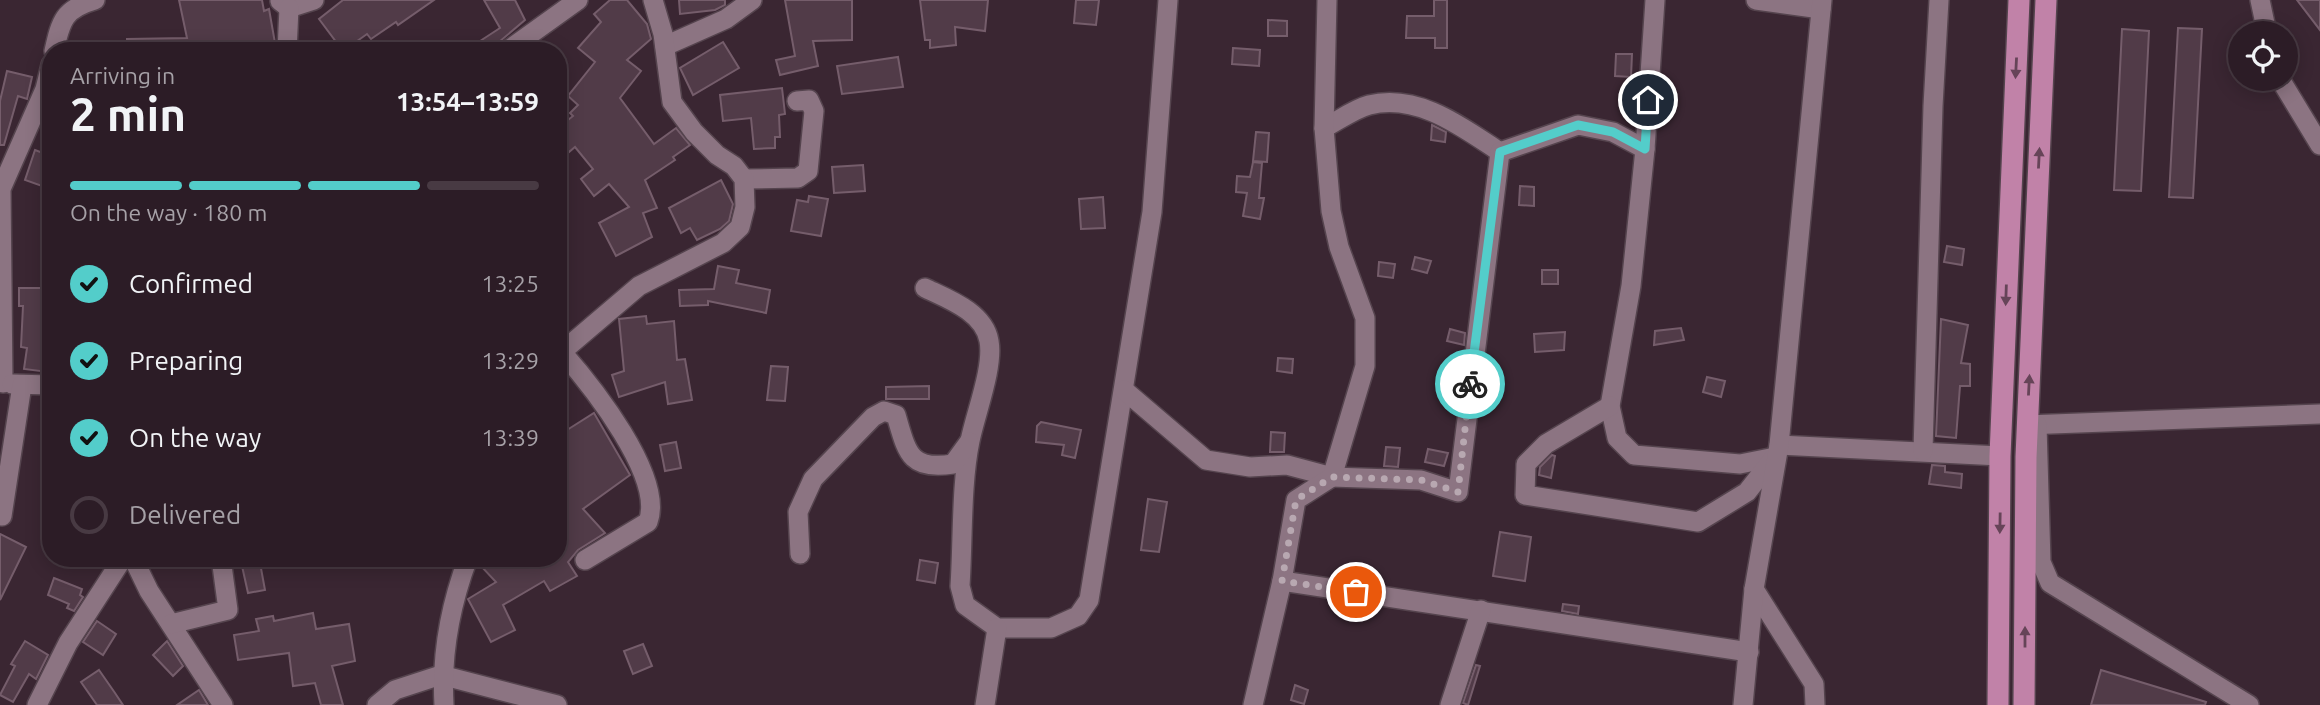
<!DOCTYPE html>
<meta charset="utf-8">
<style>
body{margin:0;font-family:Ubuntu,sans-serif;background:#382932;color:#f1f3f6;height:100vh;display:flex;flex-direction:column;font-size:26px;white-space:nowrap}
*{box-sizing:border-box;margin:0}
p{font-size:23px;color:#a6a1a7}
.icon{flex:none;width:38px;height:38px;fill:none;stroke:currentColor;stroke-width:2;stroke-linecap:round;stroke-linejoin:round}
.map{position:relative;flex:1;overflow:hidden}
.drawer{position:absolute;left:42px;top:42px;width:525px;height:525px;display:flex;flex-direction:column;background:#2c1c26;border-radius:28px;box-shadow:0 4px 18px #0003,0 0 0 2px #483a43}
.drawer>*{flex:none}
.tools{position:absolute;left:2228px;top:21px;display:grid;gap:14px}
.tools a{display:grid;place-items:center;width:70px;height:70px;border-radius:50%;background:#2c1c26;box-shadow:0 4px 18px #0003,0 0 0 2px #483a43;font-size:35px}
.pin{position:absolute;display:grid;place-items:center;width:60px;height:60px;color:#fff;margin:-30px;border:4px solid #fff;border-radius:50%;box-shadow:0 2px 7px #0007}
.courier{position:absolute;display:grid;place-items:center;width:70px;height:70px;margin:-35px;border:5px solid #53cdca;border-radius:50%;background:#fff;color:#222;box-shadow:0 2px 9px #0007}
.summary em{font-style:normal;font-weight:700}
.summary div{display:flex;flex-direction:column-reverse}
.summary{display:flex;align-items:center;justify-content:space-between;height:119px;padding:0 28px}
h1{font-size:46px;font-weight:700;line-height:52px}
.bar{display:grid;grid-template-columns:repeat(4,1fr);gap:10px 7px;align-content:center;height:84px;padding:0 28px}
.bar i{height:9px;border-radius:5px;background:#483a43}
.bar .on{background:#53cdca}
.bar p{grid-column:span 4}
ol{padding:0 28px;list-style:none}
li{display:flex;align-items:center;gap:21px;height:77px}
li p{margin-inline-start:auto}
li .icon{padding:7px;border-radius:50%;background:#53cdca;color:#111;stroke-width:4}
li:last-child{color:#a6a1a7}
li i{width:38px;height:38px;border:4px solid #483a43;border-radius:50%}
.map>svg:first-child{display:block}
</style>
<div class="map">
<svg width="2320" height="705" viewBox="0 0 2320 705">
<rect width="100%" height="100%" fill="#3a2632"/>
<g fill="#513b48" stroke="#755d6b" stroke-width="2">
<path d="M179 0H262L264 11 269 9 275 43 244 51H127V39L187 38Z"/>
<path d="M343 0H434L398 25 396 22 371 39 367 34 343 51 319 19Z"/>
<path d="M484 0H515L525 20 499 42 481 51 477 43 500 28Z"/>
<path d="M610 0H627L647 24 651 39 627 60 641 71 620 98 654 144 676 128 690 145 673 157 675 160 645 180 657 208 643 213 652 237 616 256 599 223 629 207 609 184 594 196 581 179 593 169 575 147 569 152 558 139V128L573 116 570 113 578 105 568 96 595 62 578 48 601 22 594 14Z"/>
<path d="M679 0H725V5L715 10 680 14Z"/>
<path d="M785 0H852V40L813 41 818 66 780 75 776 60 795 56Z"/>
<path d="M920 0H988L985 31 955 27 956 45 930 48V40H925Z"/>
<path d="M1076 0H1099L1096 25 1074 23Z"/>
<path d="M1434 0H1447V48H1435V38H1406L1407 16H1434Z"/>
<path d="M2297 0H2320V30Z"/>
<path d="M1268 20 1287 21V36H1268Z"/>
<path d="M2178 28 2202 29 2193 198 2169 197Z"/>
<path d="M2122 29 2149 31 2141 191 2114 190Z"/>
<path d="M723 42 739 68 693 95 680 68Z"/>
<path d="M1233 48 1260 50 1259 66 1232 64Z"/>
<path d="M1616 54H1632L1631 77 1615 76Z"/>
<path d="M898 57 903 87 842 94 837 66Z"/>
<path d="M7 71 32 77 27 99 18 96 4 145H0V101Z"/>
<path d="M782 88 785 114 779 115 780 137H775V148L754 149 751 118 723 121 720 95Z"/>
<path d="M1630 92H1637L1635 112H1629Z"/>
<path d="M1432 125 1446 132 1445 142 1431 140Z"/>
<path d="M1256 132 1269 133 1267 162 1253 161Z"/>
<path d="M35 150 51 156 42 186 25 180Z"/>
<path d="M1253 162 1262 163 1259 198H1264L1260 219 1243 216 1247 193 1236 192 1237 176 1250 177Z"/>
<path d="M863 165 865 191 834 193 832 167Z"/>
<path d="M721 180 733 204 729 221 720 229 697 240 690 228 681 233 669 208Z"/>
<path d="M1520 186 1534 187V206L1519 205Z"/>
<path d="M809 196 828 199 821 236 791 231 797 200 808 202Z"/>
<path d="M1103 197 1105 228 1081 229 1079 199Z"/>
<path d="M1947 246 1964 249 1962 265 1944 262Z"/>
<path d="M1415 257 1431 261 1427 273 1412 269Z"/>
<path d="M1379 262 1395 264 1393 278 1378 276Z"/>
<path d="M718 266 739 270 736 283 770 290 766 313 708 301V305L680 306 679 290 714 289Z"/>
<rect x="1542" y="270" width="16" height="14"/>
<path d="M19 288H42L43 322H48L46 356H50L48 372 24 369 27 348 21 347 23 306H19Z"/>
<path d="M646 316 647 324 674 321 677 360 685 359 692 400 668 404 665 382 619 397 612 375 624 371 619 319Z"/>
<path d="M1941 319 1968 325 1961 363 1970 364V386H1960L1956 438 1936 436Z"/>
<path d="M1681 328 1684 340 1654 345 1655 331Z"/>
<path d="M1450 329 1465 333 1464 345 1447 341Z"/>
<path d="M1565 332 1564 350 1535 352 1534 334Z"/>
<path d="M1278 358 1293 359 1292 373 1277 371Z"/>
<path d="M771 366 788 367 785 401 767 400Z"/>
<path d="M1707 377 1725 381 1721 397 1703 392Z"/>
<path d="M929 386V399H886V387Z"/>
<path d="M594 413 630 475 583 509 605 533 578 550 568 562 577 576 550 591 544 581 503 605 515 630 491 642 468 599 496 582 479 564 480 558H558V417L567 430Z"/>
<path d="M1041 422 1081 430 1075 458 1062 455 1064 445 1036 442 1037 426Z"/>
<path d="M1271 432 1285 433 1284 452H1270Z"/>
<path d="M676 442 681 468 665 471 660 445Z"/>
<path d="M1386 447 1400 448 1398 467 1384 466Z"/>
<path d="M1428 449 1448 453 1444 466 1425 462Z"/>
<path d="M1552 455 1555 456 1551 478 1539 475 1540 467Z"/>
<path d="M1932 465 1945 466V472L1962 474 1961 488 1929 484Z"/>
<path d="M1148 499 1167 502 1159 552 1141 550Z"/>
<path d="M1500 532 1531 537 1525 581 1493 576Z"/>
<path d="M0 534 26 547 0 600Z"/>
<path d="M920 560 938 563 935 583 917 580Z"/>
<path d="M260 563 265 590 248 593 242 566Z"/>
<path d="M54 578 82 589 80 595 83 597 74 611 67 608 69 604 48 595Z"/>
<path d="M1563 604 1579 606 1578 614 1562 611Z"/>
<path d="M313 613 316 629 349 624 355 661 332 666 343 705H321L315 683 293 686 289 653 238 660 234 635 259 631 256 619 273 616 274 621Z"/>
<path d="M97 621 116 634 103 655 83 642Z"/>
<path d="M25 641 48 655 36 679 29 674 13 702 0 695 15 666 11 664Z"/>
<path d="M167 641 183 666 173 676 153 655Z"/>
<path d="M643 644 652 666 633 674 624 651Z"/>
<path d="M1476 665 1480 666 1468 705 1463 703Z"/>
<path d="M99 670 115 693 123 705H97L81 682Z"/>
<path d="M2101 670 2206 702 2205 705H2091Z"/>
<path d="M1295 685 1308 690 1304 704 1291 700Z"/>
<path d="M199 690 208 705H177Z"/>
</g>
<g fill="none" stroke-linecap="round" stroke-linejoin="round">
<defs>
<g id="minor">
<path d="M1655 0 1645 149 1631 286 1610 406 1617 438 1634 455 1740 464 1775 457"/>
<path d="M1756 0 1821 9"/>
<path d="M2260 0 2267 33"/>
<path d="M280 1 289 8 314 0"/>
<path d="M665 46 726 19 752 0"/>
<path d="M54 51C61 20 64 9 95 0"/>
<path d="M287 51 289 8"/>
<path d="M507 51 578 0"/>
<path d="M2280 79 2320 145"/>
<path d="M1324 128C1338 121 1354 109 1369 105 1418 93 1462 127 1500 152"/>
<path d="M1500 152 1578 125 1613 132 1645 149"/>
<path d="M744 179 798 178 808 171 814 111 809 100 797 101"/>
<path d="M925 288C948 299 984 312 989 341 994 367 975 415 970 441 961 484 963 541 960 586L965 605 997 628H1051L1078 616 1089 600 1152 212 1168 0"/>
<path d="M562 352C591 385 665 477 648 522L585 560"/>
<path d="M558 355 639 286 723 243 740 227 745 207 744 179 734 166 717 155 694 132 672 102 663 34 653 0"/>
<path d="M3 383 1 189 45 89 51 65"/>
<path d="M12 384 51 385"/>
<path d="M1124 390 1206 460 1250 467 1287 465 1332 477 1421 480 1458 492 1500 152"/>
<path d="M1610 406 1546 444 1526 464 1525 495 1698 522 1747 492 1773 459"/>
<path d="M2027 425 2320 414"/>
<path d="M2037 425 2041 562 2050 583 2249 705"/>
<path d="M1779 445 2000 456"/>
<path d="M1923 451 1933 106 1939 0"/>
<path d="M2 516 22 385"/>
<path d="M800 554 798 512 813 479 873 417 884 411 896 415C907 452 909 471 953 464L969 442"/>
<path d="M133 558 149 591 223 705"/>
<path d="M1282 581 1749 652"/>
<path d="M1754 589 1814 684 1815 705"/>
<path d="M171 624 228 610 221 558"/>
<path d="M37 705 68 643 123 558"/>
<path d="M377 705 395 690 441 675 557 705"/>
<path d="M444 705C441 654 450 606 468 558"/>
<path d="M985 705 997 628"/>
<path d="M1253 705 1282 581 1296 500 1332 477 1365 366V318L1339 247 1331 211 1324 128 1327 0"/>
<path d="M1450 705 1481 610"/>
<path d="M1743 705 1754 589 1779 445 1822 0"/>
</g>
<g id="major">
<path d="M1998 705 2000 456 2019 0"/>
<path d="M2024 705 2026 457 2046 0"/>
</g>
</defs>
<use href="#minor" stroke="#55444e" stroke-width="22"/>
<use href="#major" stroke="#55444e" stroke-width="24"/>
<use href="#minor" stroke="#8c7482" stroke-width="19"/>
<use href="#major" stroke="#c182a8" stroke-width="21"/>
</g>
<defs><path id="oneway-solid" d="M-6-.8H1V-3.2L6.5 0L1 3.2V.8H-6Z" transform="scale(1.75)"/></defs>
<g fill="#664458">
<use href="#oneway-solid" transform="translate(2016 68) rotate(93)"/>
<use href="#oneway-solid" transform="translate(2039 158) rotate(-87)"/>
<use href="#oneway-solid" transform="translate(2006 295) rotate(92)"/>
<use href="#oneway-solid" transform="translate(2029 385) rotate(-87)"/>
<use href="#oneway-solid" transform="translate(2000 523) rotate(91)"/>
<use href="#oneway-solid" transform="translate(2025 637) rotate(-90)"/>
</g>
<g fill="none" stroke-linecap="round" stroke-linejoin="round">
<path stroke="#b8a8b1" stroke-width="7" stroke-dasharray="0 12.6" d="M1356 592 1282 581 1296 500 1332 477 1421 480 1458 492 1470 384"/>
<path stroke="#53cdca" stroke-width="9" d="M1470 384 1500 152 1578 125 1613 132 1645 149 1648 100"/>
</g>
</svg>
<div class="tools">
<a><svg class="icon" aria-label="locate" viewBox="0 0 24 24"><circle cx="12" cy="12" r="6"/><path d="M12 2v4M12 18v4M2 12h4M18 12h4"/></svg></a>
</div>
<div class="pin" style="left:1356px;top:592px;background:#ea580c"><svg class="icon" aria-label="bag" viewBox="0 0 24 24"><path d="M5 8h14l-1 12H6zM9 8a3 3 0 0 1 6 0"/></svg></div>
<div class="pin" style="left:1648px;top:100px;background:#1f2937"><svg class="icon" aria-label="home" viewBox="0 0 24 24"><path d="M3 11l9-7 9 7M6 9v11h12V9"/></svg></div>
<div class="courier" style="left:1470px;top:384px"><svg class="icon" aria-label="bike" viewBox="0 0 24 24"><circle cx="6" cy="16" r="4"/><circle cx="18" cy="16" r="4"/><path d="M6 16l4-8h5l3 8M10 8l3 8H6M13 5h3"/></svg></div>
<section class="drawer">
<div class="summary"><div><h1>2 min</h1><p>Arriving in</p></div><em>13:54–13:59</em></div>
<div class="bar"><i class="on"></i><i class="on"></i><i class="on"></i><i></i><p>On the way · 180 m</p></div>
<ol>
<li><svg class="icon" aria-label="check" viewBox="0 0 24 24"><path d="M5 12l5 5 9-10"/></svg>Confirmed<p>13:25</p></li>
<li><svg class="icon" aria-label="check" viewBox="0 0 24 24"><path d="M5 12l5 5 9-10"/></svg>Preparing<p>13:29</p></li>
<li><svg class="icon" aria-label="check" viewBox="0 0 24 24"><path d="M5 12l5 5 9-10"/></svg>On the way<p>13:39</p></li>
<li><i></i>Delivered</li>
</ol>
</section>
</div>
